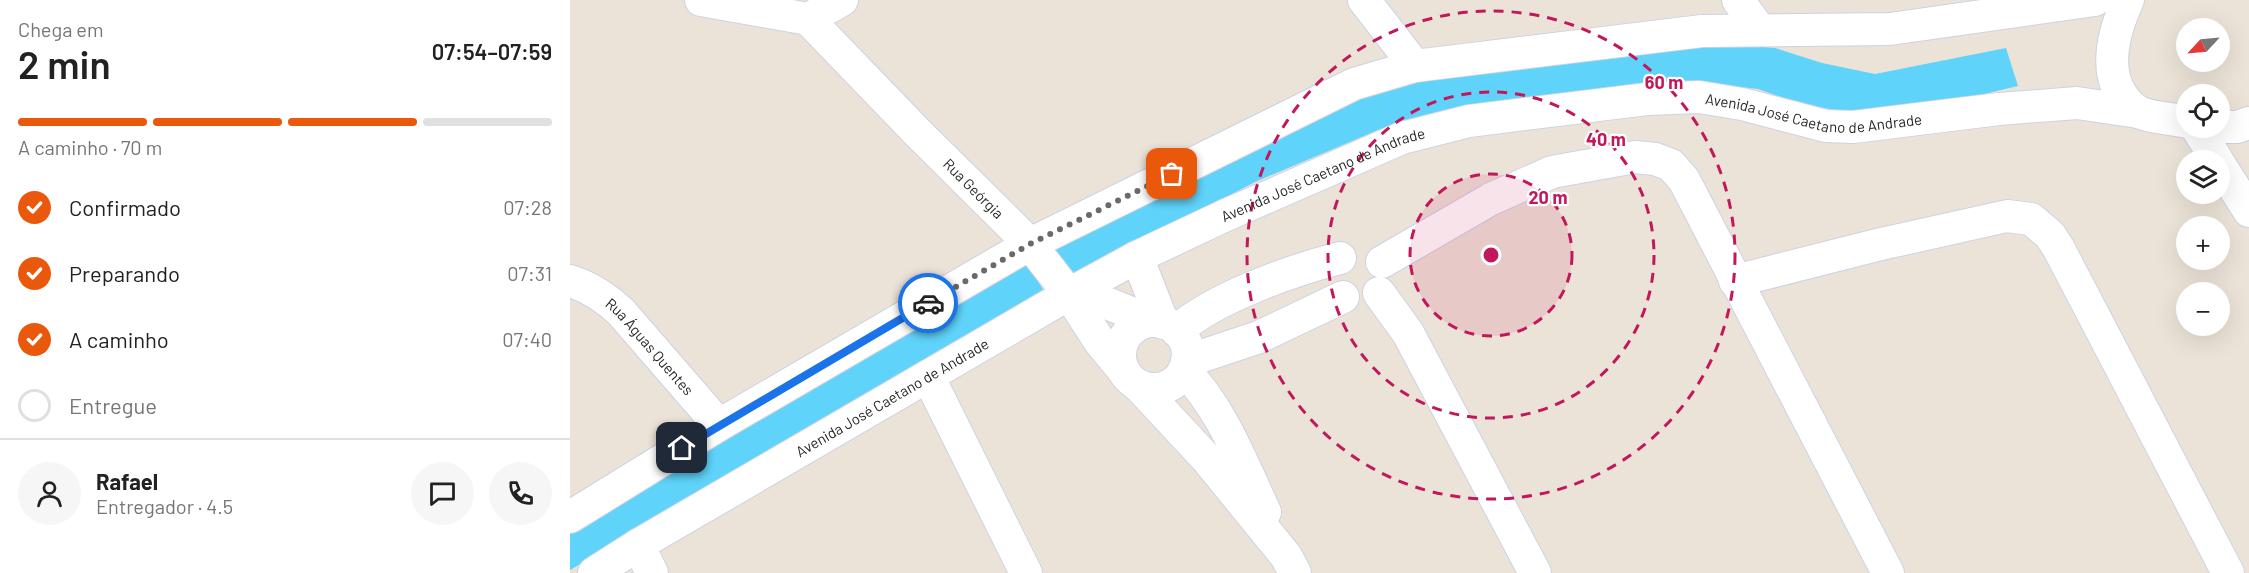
<!DOCTYPE html>
<html lang="pt">
<meta charset="utf-8">
<style>
body{margin:0;font-family:Barlow,sans-serif;background:#f6f6f6;color:#222;height:100vh;display:flex;flex-direction:column;font-size:22px;white-space:nowrap}
*{box-sizing:border-box;margin:0}
p{font-size:20px;color:#767676}
.icon{flex:none;width:33px;height:33px;fill:none;stroke:currentColor;stroke-width:2;stroke-linecap:round;stroke-linejoin:round}
.map{position:relative;flex:1;overflow:hidden}
.side{display:flex;flex-direction:column;background:#fff;width:570px}
.side>*{flex:none}
.needle{width:39px;rotate:244deg}
.fabs{position:absolute;left:1606px;top:18px;display:grid;gap:12px}
.fabs a{display:grid;place-items:center;width:54px;height:54px;border-radius:50%;background:#fff;box-shadow:0 6px 24px #0002;font-size:30px}
.pin{position:absolute;display:grid;place-items:center;width:51px;height:51px;color:#fff;margin:-26px;border-radius:12px;box-shadow:0 3px 9px #0006}
.courier{position:absolute;display:grid;place-items:center;width:60px;height:60px;margin:-30px;border:4px solid #1a73e8;border-radius:50%;background:#fff;color:#222;box-shadow:0 2px 8px #0007}
.summary em{font-style:normal;font-weight:600}
.summary div{display:flex;flex-direction:column-reverse}
.summary{display:flex;align-items:center;justify-content:space-between;height:102px;padding:0 18px}
h1{font-size:39px;font-weight:600;line-height:45px}
.bar{display:grid;grid-template-columns:repeat(4,1fr);gap:9px 6px;align-content:center;height:72px;padding:0 18px}
.bar i{height:8px;border-radius:4px;background:#e0e0e0}
.bar .selected{background:#ea580c}
.bar p{grid-column:span 4}
.line{display:flex;align-items:center;gap:15px;padding:0 18px;border-top:2px solid #e0e0e0}
.line div{flex:1}
.round{display:grid;place-items:center;flex:none;width:63px;height:63px;border-radius:32px;background:#f6f6f6}
ol{padding:0 18px;list-style:none}
li{display:flex;align-items:center;gap:18px;height:66px}
li p{margin-inline-start:auto}
li .icon{padding:6px;border-radius:50%;background:#ea580c;color:#fff;stroke-width:4}
li:last-child{color:#767676}
li i{width:33px;height:33px;border:3px solid #e0e0e0;border-radius:50%}
main{display:flex;flex:1;min-height:0}
.map>svg:first-child{display:block}
</style>
<main>
<section class="side">
<div class="summary"><div><h1>2 min</h1><p>Chega em</p></div><em>07:54–07:59</em></div>
<div class="bar"><i class="selected"></i><i class="selected"></i><i class="selected"></i><i></i><p>A caminho · 70 m</p></div>
<ol>
<li><svg class="icon" aria-label="check" viewBox="0 0 24 24"><path d="M5 12l5 5 9-10"/></svg>Confirmado<p>07:28</p></li>
<li><svg class="icon" aria-label="check" viewBox="0 0 24 24"><path d="M5 12l5 5 9-10"/></svg>Preparando<p>07:31</p></li>
<li><svg class="icon" aria-label="check" viewBox="0 0 24 24"><path d="M5 12l5 5 9-10"/></svg>A caminho<p>07:40</p></li>
<li><i></i>Entregue</li>
</ol>
<div class="line" style="height:108px"><a class="round"><svg class="icon" aria-label="person" viewBox="0 0 24 24"><circle cx="12" cy="8" r="4"/><path d="M4 21q1-7 8-7t8 7"/></svg></a><div><b>Rafael</b><p>Entregador · 4.5</p></div><a class="round"><svg class="icon" aria-label="chat" viewBox="0 0 24 24"><path d="M4 5h16v11H9l-5 4z"/></svg></a><a class="round"><svg class="icon" aria-label="phone" viewBox="0 0 24 24"><path d="M5 4h4l2 5-3 2q2 4 5 5l2-3 5 2v4C11 20 4 13 5 4z"/></svg></a></div>
</section>
<div class="map">
<svg width="1679" height="573" viewBox="0 0 1679 573">
<rect width="100%" height="100%" fill="#ece3d8"/>
<g fill="#5fd3fa">
<path d="M1169 45 1205 48 1252 63 1305 74 1436 48 1448 86 1380 102 1289 114 1231 104 1188 89 1116 81 877 111 808 130 685 182 494 281 475 247 671 152 831 81 1024 56Z"/>
<path d="M455 259 475 293 228 439 0 570V528Z"/>
</g>
<g fill="none" stroke-linecap="round" stroke-linejoin="round">
<defs>
<g id="minor">
<path d="M131 0 238 19 272 0"/>
<path d="M794 0 845 66"/>
<path d="M1168 0 1189 29"/>
<path d="M1558 0C1542 35 1529 84 1567 111 1576 117 1605 119 1617 122"/>
<path id="s1" d="M238 19 346 131 460 244 499 294 530 342 554 371"/>
<path d="M1650 127H1667L1679 123"/>
<path d="M1627 128 1647 160"/>
<path d="M1650 165 1679 211"/>
<path d="M567 257 593 323"/>
<path d="M812 262 921 199 982 172 1065 157 1085 159 1101 165 1114 180 1318 573"/>
<path id="s2" d="M0 281C20 287 36 298 51 312L149 425"/>
<path d="M1165 281 1311 244 1437 216 1461 219 1480 235 1489 249 1658 573"/>
<path d="M809 293 838 333 965 573"/>
<path d="M499 294 539 304 581 321"/>
<circle cx="584" cy="355" r="34"/>
<path d="M607 331C643 298 723 270 770 258"/>
<path d="M617 361 689 337 773 297"/>
<path d="M614 370C652 409 672 463 695 512"/>
<path d="M358 376 456 573"/>
<path d="M569 386 636 458 716 556 725 573"/>
<path d="M0 517 149 425 460 244 784 84 845 66 1132 31 1320 29 1525 0"/>
<path d="M68 545 82 573"/>
<path id="s3" d="M24 573 68 545 499 294 567 257 656 215 832 138 899 121 1077 99 1129 97 1172 104 1256 126 1283 127 1429 109 1507 103 1568 112"/>
</g>
</defs>
<use href="#minor" stroke="#cdd2e3" stroke-width="34"/>
<use href="#minor" stroke="#fff" stroke-width="32"/>
</g>
<g fill="none" stroke-linecap="round" stroke-linejoin="round">
<path stroke="#6d6966" stroke-width="6" stroke-dasharray="0 10.8" d="M358 303 460 244 602 174"/>
<path stroke="#1a73e8" stroke-width="8" d="M112 448 358 303"/>
</g>
<circle cx="921" cy="255" r="81" fill="#c2185b" fill-opacity=".12"/>
<g fill="none" stroke="#c2185b" stroke-width="3" stroke-dasharray="10 8">
<circle cx="921" cy="255" r="81"/>
<circle cx="921" cy="255" r="163"/>
<circle cx="921" cy="255" r="244"/>
</g>
<g text-anchor="middle" dominant-baseline="central" stroke-width="4.5" stroke-linejoin="round" paint-order="stroke">
<g font-size="15" fill="#282828" stroke="#fff">
<text stroke="none"><textPath href="#s3" startOffset="1336">Avenida José Caetano de Andrade</textPath></text>
<text stroke="none"><textPath href="#s3" startOffset="832">Avenida José Caetano de Andrade</textPath></text>
<text stroke="none"><textPath href="#s1" startOffset="237">Rua Geórgia</textPath></text>
<text stroke="none"><textPath href="#s2" startOffset="105">Rua Águas Quentes</textPath></text>
<text stroke="none"><textPath href="#s3" startOffset="346">Avenida José Caetano de Andrade</textPath></text>
</g>
</g>
<circle cx="921" cy="255" r="9" fill="#c2185b" stroke="#fff" stroke-width="3"/>
<g font-size="18" text-anchor="middle" font-weight="bold" fill="#c2185b" stroke="#fff" stroke-width="4.5" stroke-linejoin="round" paint-order="stroke">
<text x="1094" y="89">60 m</text>
<text x="1036" y="146">40 m</text>
<text x="978" y="204">20 m</text>
</g>
</svg>
<div class="fabs">
<a><svg class="needle" viewBox="-14 -14 28 28"><path d="M0-13l5 13h-10z" fill="#e53935"/><path d="M0 13l5-13h-10z" fill="#767676"/></svg></a>
<a><svg class="icon" aria-label="locate" viewBox="0 0 24 24"><circle cx="12" cy="12" r="6"/><path d="M12 2v4M12 18v4M2 12h4M18 12h4"/></svg></a>
<a><svg class="icon" aria-label="layers" viewBox="0 0 24 24"><path d="M12 4l9 5-9 5-9-5zM3 14l9 5 9-5"/></svg></a>
<a>+</a>
<a>−</a>
</div>
<div class="pin" style="left:602px;top:174px;background:#ea580c"><svg class="icon" aria-label="bag" viewBox="0 0 24 24"><path d="M5 8h14l-1 12H6zM9 8a3 3 0 0 1 6 0"/></svg></div>
<div class="pin" style="left:112px;top:448px;background:#1f2937"><svg class="icon" aria-label="home" viewBox="0 0 24 24"><path d="M3 11l9-7 9 7M6 9v11h12V9"/></svg></div>
<div class="courier" style="left:358px;top:303px"><svg class="icon" aria-label="car" viewBox="0 0 24 24"><path d="M5 17H2v-5l4-1 3-4h7l3 4 3 1v5h-3M9 17h6M6 11h13"/><circle cx="7" cy="17" r="2"/><circle cx="17" cy="17" r="2"/></svg></div>
</div>
</main>
